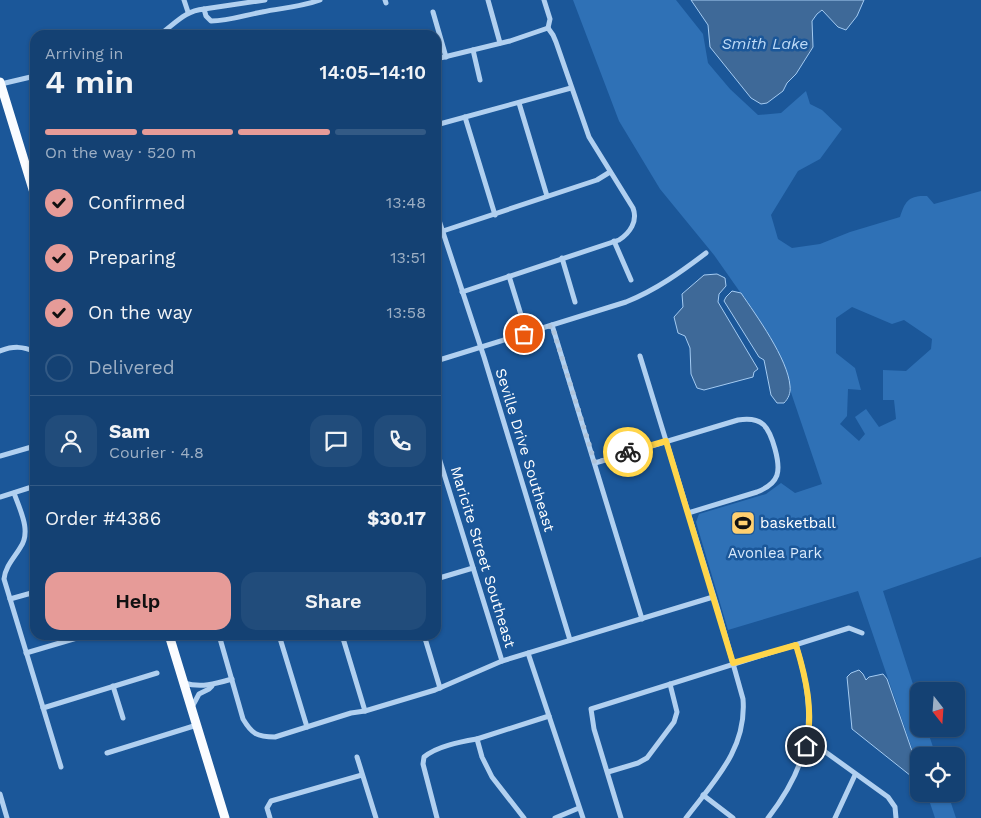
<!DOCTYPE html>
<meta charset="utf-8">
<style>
body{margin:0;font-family:"Work Sans",sans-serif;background:#214c7b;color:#f1f3f6;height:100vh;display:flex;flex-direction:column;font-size:19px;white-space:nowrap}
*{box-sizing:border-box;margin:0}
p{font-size:16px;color:#9dafc4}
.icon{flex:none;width:28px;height:28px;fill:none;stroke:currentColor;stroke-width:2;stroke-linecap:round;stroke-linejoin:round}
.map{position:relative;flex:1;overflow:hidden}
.sheet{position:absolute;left:30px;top:30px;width:411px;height:610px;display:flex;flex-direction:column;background:#144173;border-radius:15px;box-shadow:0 1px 4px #0004,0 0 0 1px #335a85}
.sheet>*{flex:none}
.needle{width:32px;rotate:163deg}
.buttons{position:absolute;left:910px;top:682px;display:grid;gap:10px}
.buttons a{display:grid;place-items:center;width:55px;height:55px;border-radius:10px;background:#144173;box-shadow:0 1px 4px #0004,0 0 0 1px #335a85;font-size:25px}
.pin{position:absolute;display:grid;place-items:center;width:42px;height:42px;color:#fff;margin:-21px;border:2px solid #fff;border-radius:50%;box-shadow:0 1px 5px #0007}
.courier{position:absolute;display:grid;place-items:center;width:50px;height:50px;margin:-25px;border:4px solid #ffd54a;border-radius:50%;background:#fff;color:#222;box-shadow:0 1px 6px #0007}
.overview em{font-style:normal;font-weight:600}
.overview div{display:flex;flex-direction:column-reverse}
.overview{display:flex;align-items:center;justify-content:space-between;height:85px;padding:0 15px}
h1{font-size:32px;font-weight:600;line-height:38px}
.bar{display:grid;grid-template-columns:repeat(4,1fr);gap:8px 5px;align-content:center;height:60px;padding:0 15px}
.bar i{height:6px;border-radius:4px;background:#335a85}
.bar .current{background:#e69b98}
.bar p{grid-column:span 4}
.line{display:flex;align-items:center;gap:12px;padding:0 15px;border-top:1px solid #335a85}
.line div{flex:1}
.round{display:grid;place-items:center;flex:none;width:52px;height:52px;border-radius:15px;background:#214c7b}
ol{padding:0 15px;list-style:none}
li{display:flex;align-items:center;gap:15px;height:55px}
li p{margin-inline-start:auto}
li .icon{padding:5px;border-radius:50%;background:#e69b98;color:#111;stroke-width:4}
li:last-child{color:#9dafc4}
li i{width:28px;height:28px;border:2px solid #335a85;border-radius:50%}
.primary-button{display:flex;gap:10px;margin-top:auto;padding:10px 15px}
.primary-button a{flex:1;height:58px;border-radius:15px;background:#e69b98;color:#111;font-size:20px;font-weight:600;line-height:58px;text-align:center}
.primary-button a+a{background:#214c7b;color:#f1f3f6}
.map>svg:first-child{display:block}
</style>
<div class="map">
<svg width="981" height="818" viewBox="0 0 981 818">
<rect width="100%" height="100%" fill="#1b5799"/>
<g fill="#2f71b6" fill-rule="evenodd">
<path d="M573 0H676L703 34 708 63 730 89 758 115 781 113 806 91 810 104 822 110 842 129 820 159 798 171 771 215 778 239 792 248 820 244 850 232 900 217C905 201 909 195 927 196L934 204 981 191V557L883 591 919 703V729H927L936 756H919V769L858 591 728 630 696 522 699 514 766 494 781 483 795 493 822 484 781 363 754 312 714 255 660 189 619 121ZM852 307 892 324 904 320 932 339 931 349 906 371 883 370V400H894L896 419 879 427 866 409 855 417 865 434 859 441 840 424 847 416 848 389 861 390 855 368 836 353V318Z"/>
<path d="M927 794H948L956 818H935Z"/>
</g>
<g fill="#3e6998" stroke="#a4cbf2">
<path d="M691 0H864L857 16 846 30 838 27 822 10 817 14 812 21 813 47 796 74 787 83 783 91 767 103 761 104 751 98 710 47 708 25Z"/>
<path d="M717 274 725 278 726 286 719 294 718 302 758 369 754 372 753 377 704 390 697 388 691 374 690 348 685 336 678 333 674 317 683 307 682 294 704 275Z"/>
<path d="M732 291 741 293C756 315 788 359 790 386 791 393 788 399 784 403H777L771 395 764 360 759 357 724 301 726 297Z"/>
<path d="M859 670 863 674 866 680 869 677 883 674 887 679 919 771V777L916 780 852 729 847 677 851 673Z"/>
</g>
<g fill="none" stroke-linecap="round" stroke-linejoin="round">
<g stroke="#b1d0f0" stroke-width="5">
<path d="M184 0 188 12"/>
<path d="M385 0 386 3"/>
<path d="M488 0 500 43"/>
<path d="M544 0 550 19 548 28"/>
<path d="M204 9 265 0"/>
<path d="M433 12 446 57"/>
<path d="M381 33 382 35"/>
<path d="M159 35C175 24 184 11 204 9L206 16 211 21C229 21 245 15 262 12 281 8 301 7 320 0"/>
<path d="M473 50 480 80"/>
<path d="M436 59 510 41 548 28"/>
<path d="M1 84 35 76"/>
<path d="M519 103 547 196"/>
<path d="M465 117 495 215"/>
<path d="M436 125 571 88"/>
<path d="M436 211 484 357 570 640"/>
<path d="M443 231 597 180 610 172"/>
<path d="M614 241 631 280"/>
<path d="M562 258 575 302"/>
<path d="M509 276 522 318"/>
<path d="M462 292 619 240C630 233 638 221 633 208L589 137 556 42 553 35 548 28"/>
<path d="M552 325 642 619"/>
<path d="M0 351C13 346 23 346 35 352"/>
<path d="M640 356 718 610 743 699C747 749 714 781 686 818"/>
<path d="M436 361 626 302C656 290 681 272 706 253"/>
<path d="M0 456 35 446"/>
<path d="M595 463 738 420C763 416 769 427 775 449 781 471 780 483 757 492L688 513"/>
<path d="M14 493C20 510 32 532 20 548 14 558 5 567 4 579L61 767"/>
<path d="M0 497 35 486"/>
<path d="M436 579 473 568"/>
<path d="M10 599 35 592"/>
<path d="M219 635 243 719C252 734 257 737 275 737L351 713 365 711 435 690 502 661 436 448"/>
<path d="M279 635 307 727"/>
<path d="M342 635 365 711"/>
<path d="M424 635 440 688"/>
<path d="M26 653 87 635"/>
<path d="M528 653 583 818"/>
<path d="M502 661 713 597"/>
<path d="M184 683C201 688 215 684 232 679"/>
<path d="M113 686 123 718"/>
<path d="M192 707 199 694 209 689 212 686"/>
<path d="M43 708 157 673"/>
<path d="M807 740 813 743 888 797 895 807 896 818"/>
<path d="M107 753 197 725"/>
<path d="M357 757 376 818"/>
<path d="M608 772 638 763 647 758 674 722 677 712 670 684"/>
<path d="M0 794 7 818"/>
<path d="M703 795 733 818"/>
<path d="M270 818 267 808 271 801 362 775"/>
<path d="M437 818 423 764 424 757C437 746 460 742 477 739"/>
<path d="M524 818 492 777 482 757 477 739 549 716"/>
<path d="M555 818 579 808"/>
<path d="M621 818 594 729 591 709 849 628 862 633"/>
<path d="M768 818C813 760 818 714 796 645"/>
<path d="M835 818 855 775"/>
</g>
<g stroke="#fafcff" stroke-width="9">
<path d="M0 82 35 196"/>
<path d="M169 635 225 818"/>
</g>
</g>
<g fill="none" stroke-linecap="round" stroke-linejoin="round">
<path stroke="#afc4db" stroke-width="5" stroke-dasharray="0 9" d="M524 334 552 326 595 463 628 452"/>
<path stroke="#ffd54a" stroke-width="6" d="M628 452 666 441 733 663 796 645C806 678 814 712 806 746"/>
</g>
<defs>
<symbol id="stadium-square" viewBox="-11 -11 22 22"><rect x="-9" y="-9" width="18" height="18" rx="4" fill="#ffd070" stroke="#1b5799"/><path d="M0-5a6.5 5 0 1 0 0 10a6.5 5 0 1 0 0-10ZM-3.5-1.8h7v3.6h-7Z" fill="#111"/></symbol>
</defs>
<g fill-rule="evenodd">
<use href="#stadium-square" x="729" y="509" width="28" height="28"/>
</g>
<g text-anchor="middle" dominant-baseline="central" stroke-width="5" stroke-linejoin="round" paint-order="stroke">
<g font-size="15" fill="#fff" stroke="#1b5799">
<text transform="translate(525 450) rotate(73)">Seville Drive Southeast</text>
<text transform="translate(483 557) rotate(73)">Maricite Street Southeast</text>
</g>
<g font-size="15" fill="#fff" stroke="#1b5799" text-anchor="start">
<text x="760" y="523">basketball</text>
</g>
<g font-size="15" fill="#d8e9fb" stroke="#1b5799">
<text x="775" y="553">Avonlea Park</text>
</g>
<g font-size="16" font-style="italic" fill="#bddaf7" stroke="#1b5799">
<text x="765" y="43">Smith Lake</text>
</g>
</g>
</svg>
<div class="buttons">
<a><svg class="needle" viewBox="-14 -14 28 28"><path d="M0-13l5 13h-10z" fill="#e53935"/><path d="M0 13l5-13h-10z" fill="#9dafc4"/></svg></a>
<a><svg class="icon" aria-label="locate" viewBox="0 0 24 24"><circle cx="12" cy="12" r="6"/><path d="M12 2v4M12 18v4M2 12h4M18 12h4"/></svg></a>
</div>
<div class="pin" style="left:524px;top:334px;background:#ea580c"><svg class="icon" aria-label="bag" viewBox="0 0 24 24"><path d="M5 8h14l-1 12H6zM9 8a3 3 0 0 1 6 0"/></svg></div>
<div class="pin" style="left:806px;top:746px;background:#1f2937"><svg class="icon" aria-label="home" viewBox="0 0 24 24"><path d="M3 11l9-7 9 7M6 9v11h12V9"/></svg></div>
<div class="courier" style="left:628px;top:452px"><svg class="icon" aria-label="bike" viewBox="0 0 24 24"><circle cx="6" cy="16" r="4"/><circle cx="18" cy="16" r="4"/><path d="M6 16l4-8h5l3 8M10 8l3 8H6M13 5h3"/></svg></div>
<section class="sheet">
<div class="overview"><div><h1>4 min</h1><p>Arriving in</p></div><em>14:05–14:10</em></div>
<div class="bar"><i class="current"></i><i class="current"></i><i class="current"></i><i></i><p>On the way · 520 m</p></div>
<ol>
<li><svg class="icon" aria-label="check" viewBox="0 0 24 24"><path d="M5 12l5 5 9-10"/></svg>Confirmed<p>13:48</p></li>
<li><svg class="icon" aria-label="check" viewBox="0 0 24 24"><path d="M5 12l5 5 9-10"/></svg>Preparing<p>13:51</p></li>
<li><svg class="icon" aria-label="check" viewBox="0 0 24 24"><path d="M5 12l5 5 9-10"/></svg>On the way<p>13:58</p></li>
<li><i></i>Delivered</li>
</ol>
<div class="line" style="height:90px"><a class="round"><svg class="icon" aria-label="person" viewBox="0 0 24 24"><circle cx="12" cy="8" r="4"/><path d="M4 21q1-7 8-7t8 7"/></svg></a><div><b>Sam</b><p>Courier · 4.8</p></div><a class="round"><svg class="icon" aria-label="chat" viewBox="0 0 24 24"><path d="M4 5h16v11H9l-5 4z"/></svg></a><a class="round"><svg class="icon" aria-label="phone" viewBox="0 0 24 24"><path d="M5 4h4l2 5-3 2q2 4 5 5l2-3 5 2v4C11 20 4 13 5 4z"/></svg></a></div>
<div class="line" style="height:65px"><div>Order #4386</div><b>$30.17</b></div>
<div class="primary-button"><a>Help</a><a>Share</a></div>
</section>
</div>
